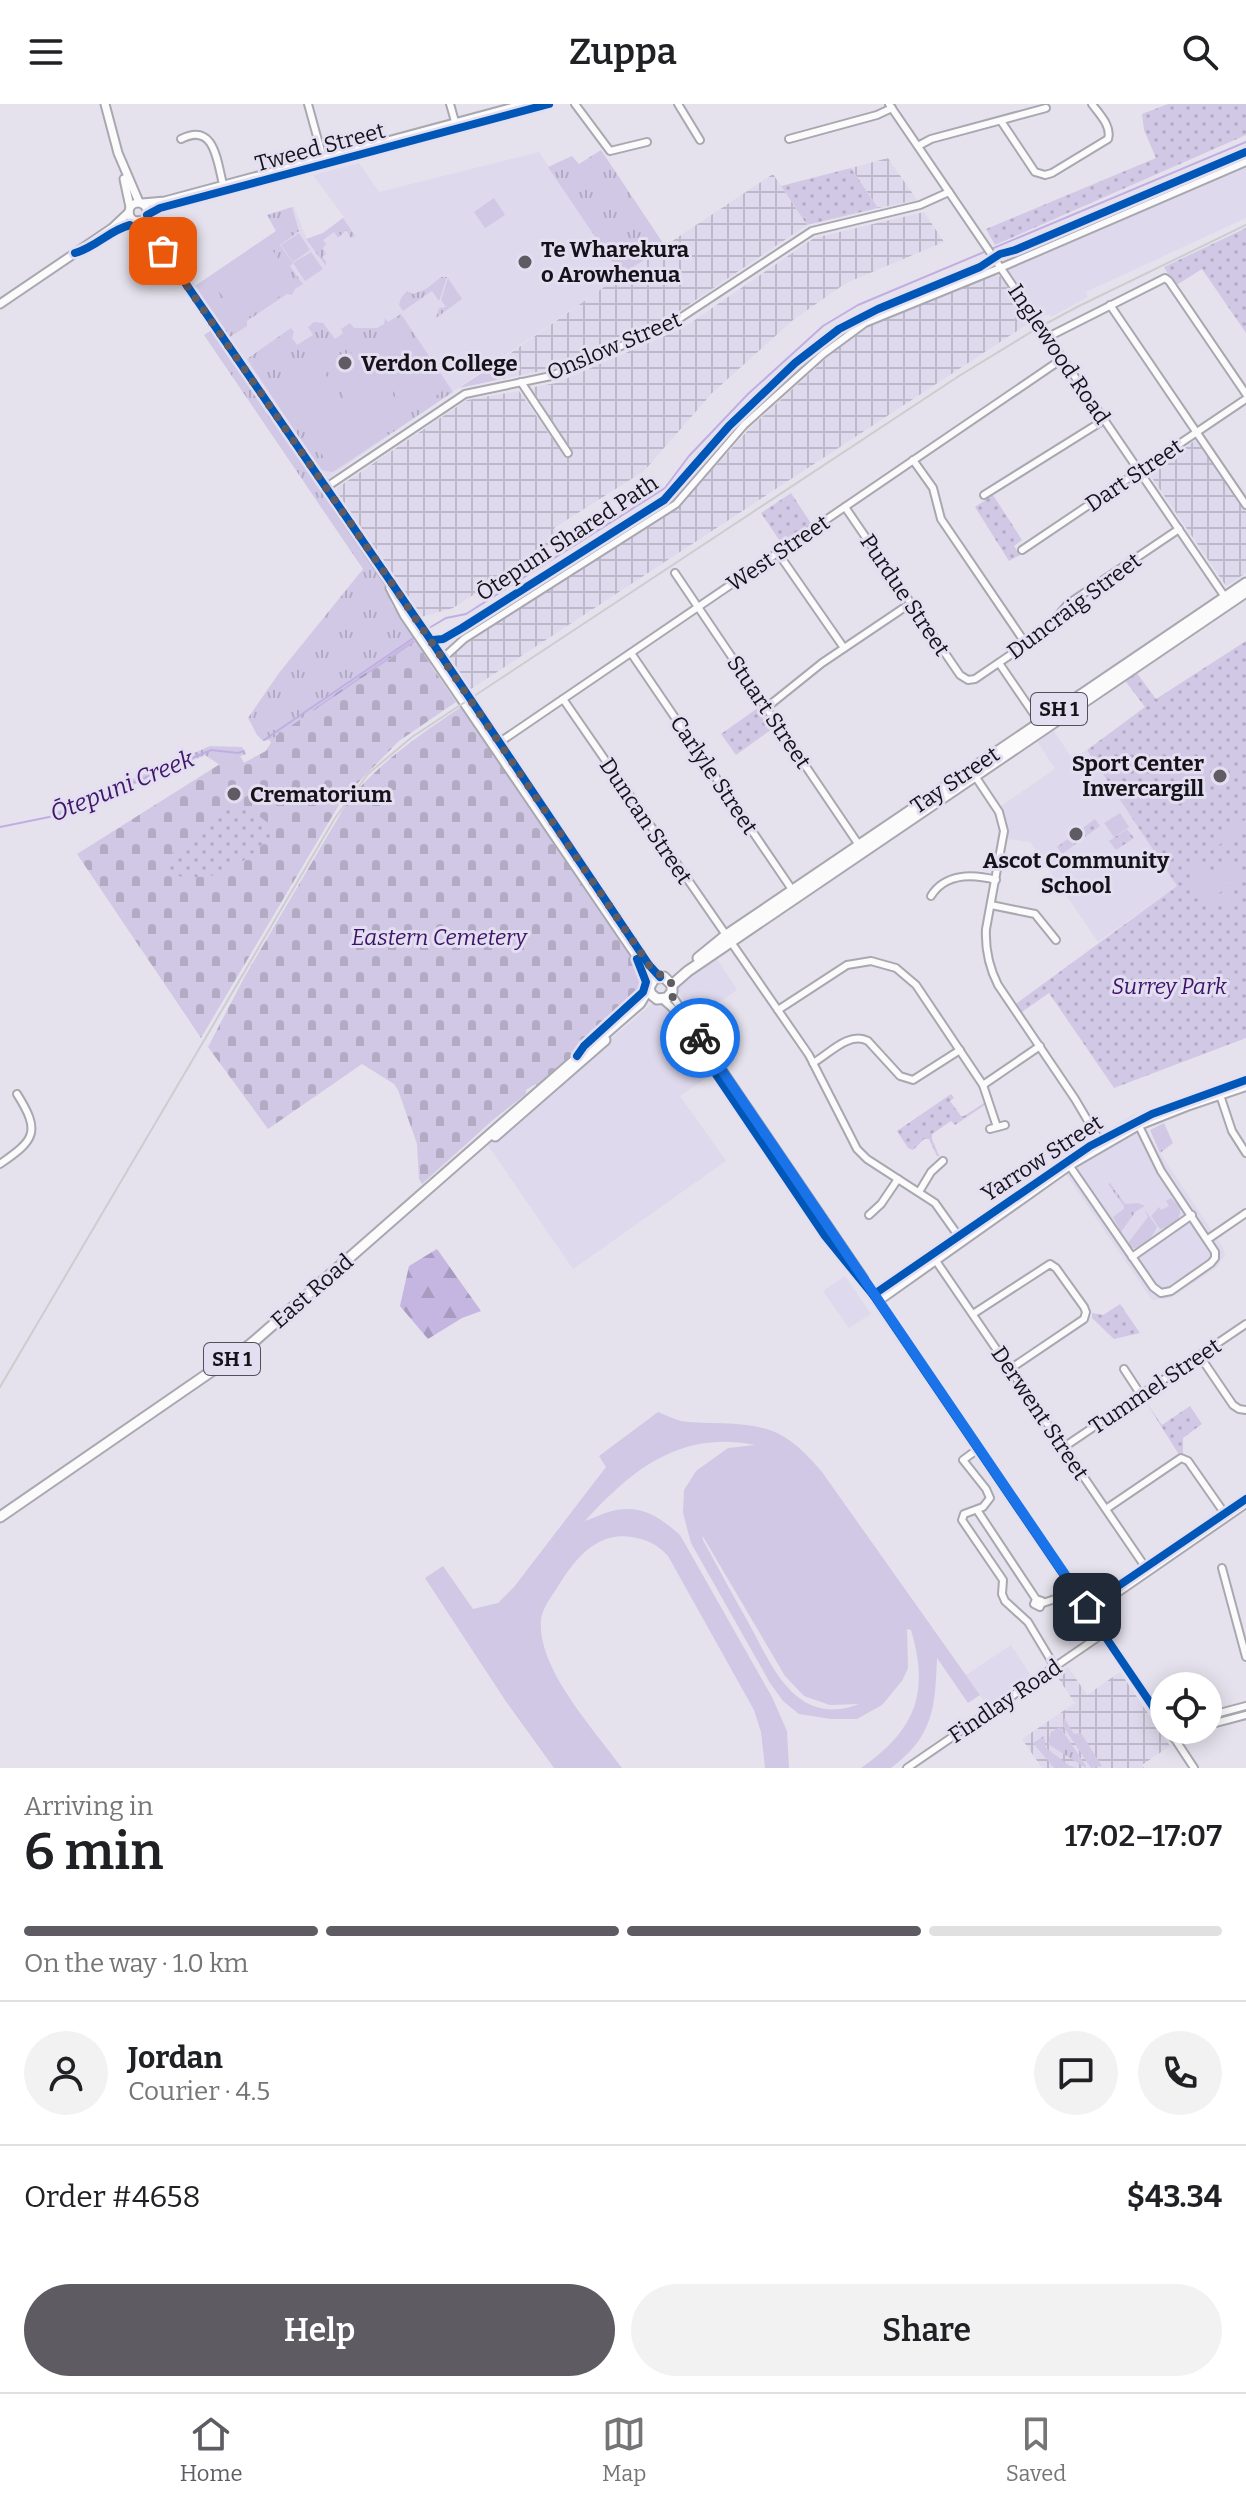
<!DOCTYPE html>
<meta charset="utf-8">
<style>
body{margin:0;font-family:Bitter,serif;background:#f2f2f2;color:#202124;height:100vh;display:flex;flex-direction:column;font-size:30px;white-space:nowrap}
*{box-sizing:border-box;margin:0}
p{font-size:26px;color:#757577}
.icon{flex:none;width:44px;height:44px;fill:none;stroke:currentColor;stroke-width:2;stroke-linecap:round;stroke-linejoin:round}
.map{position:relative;height:1664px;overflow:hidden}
.sheet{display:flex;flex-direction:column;background:#fff;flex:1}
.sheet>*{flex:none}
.fabs{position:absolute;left:1150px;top:1568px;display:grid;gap:16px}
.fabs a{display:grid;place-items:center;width:72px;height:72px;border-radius:50%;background:#fff;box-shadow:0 4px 20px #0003;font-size:40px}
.pin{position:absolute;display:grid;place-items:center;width:68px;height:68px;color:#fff;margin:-34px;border-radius:16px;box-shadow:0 4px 12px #0006}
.courier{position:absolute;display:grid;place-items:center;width:80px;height:80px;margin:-40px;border:6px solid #1a73e8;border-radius:50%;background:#fff;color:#222;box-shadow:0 2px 10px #0007}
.summary em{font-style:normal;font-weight:600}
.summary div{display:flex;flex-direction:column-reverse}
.summary{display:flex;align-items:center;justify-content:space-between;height:136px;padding:0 24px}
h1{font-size:52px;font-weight:600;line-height:60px}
.bar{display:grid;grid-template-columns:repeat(4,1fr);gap:12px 8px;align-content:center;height:96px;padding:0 24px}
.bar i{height:10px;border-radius:6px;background:#e0e0e0}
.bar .on{background:#5e5b63}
.bar p{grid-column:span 4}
.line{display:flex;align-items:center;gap:20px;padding:0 24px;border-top:2px solid #e0e0e0}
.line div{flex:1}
.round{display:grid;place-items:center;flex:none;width:84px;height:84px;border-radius:42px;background:#f2f2f2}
.primary-button{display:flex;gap:16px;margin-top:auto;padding:16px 24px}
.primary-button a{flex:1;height:92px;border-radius:48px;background:#5e5b63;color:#fff;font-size:32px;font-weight:600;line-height:92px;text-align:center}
.primary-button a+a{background:#f2f2f2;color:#202124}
header{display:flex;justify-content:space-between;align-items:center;height:104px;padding:0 24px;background:#fff;font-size:36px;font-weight:600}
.tabs{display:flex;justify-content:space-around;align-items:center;height:112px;border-top:2px solid #e0e0e0;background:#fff;font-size:22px;color:#757577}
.tabs a{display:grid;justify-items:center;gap:4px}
.tabs .on{color:#5e5b63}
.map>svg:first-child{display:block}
</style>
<header><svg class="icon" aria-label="menu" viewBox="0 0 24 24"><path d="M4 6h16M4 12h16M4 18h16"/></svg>Zuppa<svg class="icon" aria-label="search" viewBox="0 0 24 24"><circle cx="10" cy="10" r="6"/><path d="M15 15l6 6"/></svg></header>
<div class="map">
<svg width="1246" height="1664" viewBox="0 0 1246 1664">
<defs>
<pattern id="industrial-grid" width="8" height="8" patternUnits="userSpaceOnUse" patternTransform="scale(2)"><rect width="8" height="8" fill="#ded9ec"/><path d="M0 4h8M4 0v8" fill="none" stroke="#beb9ca"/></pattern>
<pattern id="grass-tufts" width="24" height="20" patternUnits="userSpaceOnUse" patternTransform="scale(2)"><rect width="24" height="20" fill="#d1c8e5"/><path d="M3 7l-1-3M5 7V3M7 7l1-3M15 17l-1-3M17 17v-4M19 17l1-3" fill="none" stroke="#b3abc4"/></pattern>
<pattern id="forest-firs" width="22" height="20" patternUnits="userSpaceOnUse" patternTransform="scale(2)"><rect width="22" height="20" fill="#c5b5e1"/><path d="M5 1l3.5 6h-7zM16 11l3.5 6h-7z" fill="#a89bc0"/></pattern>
<pattern id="cemetery-stones" width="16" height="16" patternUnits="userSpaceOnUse" patternTransform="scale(2)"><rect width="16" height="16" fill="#d1c8e5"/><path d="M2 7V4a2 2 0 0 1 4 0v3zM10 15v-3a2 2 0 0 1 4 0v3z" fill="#b3abc4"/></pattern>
<pattern id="park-dots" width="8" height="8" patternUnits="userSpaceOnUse" patternTransform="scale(2)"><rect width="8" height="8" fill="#d1c8e5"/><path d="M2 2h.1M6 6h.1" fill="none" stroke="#b3abc4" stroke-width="1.8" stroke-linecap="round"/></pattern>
</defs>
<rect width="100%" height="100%" fill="#e5e2ed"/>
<g fill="#ded9ec">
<path d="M539 48 621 171 327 375 195 182 276 127 267 111 294 103 307 135 323 129 344 113 313 71 359 59 379 88Z"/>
<path d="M1246 64V114L1086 188 1088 193 1051 213 1049 210 1041 213 1008 165Z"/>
<path d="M1053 626 1072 654 1087 646 1177 782 1098 838 1030 738 1008 735V725L1001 702 1055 665 1037 637Z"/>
<path d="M717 855 737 886 696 914 677 886 679 880Z"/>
<path d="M661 898 709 972 680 992 726 1057 573 1165 487 1040 653 899Z"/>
<path d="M1134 1010 1222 1142 1225 1151 1217 1163 1171 1194 1152 1196 1057 1057Z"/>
<path d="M845 1172 871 1210 849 1224 823 1187Z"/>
<path d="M1011 1541 1031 1572 987 1601 966 1571Z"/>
</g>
<g fill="url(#industrial-grid)">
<path d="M888 54 917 96 878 104 851 64Z"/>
<path d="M773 70 807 121 669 214 552 265 497 276 494 261 621 171Z"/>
<path d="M924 108 944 138 846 179 793 216 712 289 644 367 554 424 561 435 453 504 421 513 337 388V384L467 296 519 287 565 353 573 348 532 286 534 283 556 279 683 224 814 134Z"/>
<path d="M994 171 1001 173 1032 217 471 585 451 559 450 554 467 536 678 403 751 323 833 248 866 223Z"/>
<path d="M1197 335 1246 407V469L1226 482 1148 368Z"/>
<path d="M1068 1563 1087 1591 1120 1568 1170 1642 1142 1661 1144 1664H1042L1022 1635 1075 1599 1056 1571Z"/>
</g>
<g fill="url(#grass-tufts)">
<path d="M601 46 665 142 621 171 548 63 572 52 579 60Z"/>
<path d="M292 103 299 127 280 141 293 159 290 162 303 180 295 185 292 191 287 190 247 217V222L230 233 195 182 276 127 267 111Z"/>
<path d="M343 114 355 132 351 134 346 126 338 134 334 128 323 136 326 140 323 144 326 150 322 153 326 157V162L306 135 323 129Z"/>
<path d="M441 173H447L439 197 432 187 403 207 399 201 401 194 407 187 413 190 426 185Z"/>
<path d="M448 174 462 195 436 214 439 204 446 203 441 196Z"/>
<path d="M401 210 453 288 333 368 321 366 247 255 291 224 294 228 292 234 297 241 313 231 308 223 314 218 323 219 335 235 343 229 341 225 350 219 354 224H377L384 220 385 214 388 218Z"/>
<path d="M213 225 371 457 383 477 392 501 431 558 430 564 325 663 220 661 205 651 54 714 50 708 58 707 210 642 242 643 246 650 240 652 244 659 266 647 271 639 270 636 263 637 257 631 248 614 279 569 363 465 204 231Z"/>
<path d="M494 261 497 276 459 284Z"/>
<path d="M1164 1019 1173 1039 1160 1049 1150 1026Z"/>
<path d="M1110 1079 1125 1100 1138 1099 1145 1102 1136 1107 1121 1128 1113 1113 1124 1105V1102L1108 1080Z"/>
<path d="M1171 1094 1180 1103 1179 1116 1167 1124 1160 1125 1151 1112 1159 1103 1161 1106 1169 1102 1166 1097Z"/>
<path d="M1145 1106 1157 1123C1152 1133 1144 1145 1131 1144L1128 1139 1148 1113Z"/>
<path d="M1064 1614 1074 1630 1081 1629 1102 1662 1091 1664 1063 1622Z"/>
<path d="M1060 1623 1086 1662V1664L1048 1640 1051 1628Z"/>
<path d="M1044 1632 1046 1644 1070 1662 1077 1664H1054L1033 1639Z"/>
</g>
<g fill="url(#forest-firs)">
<path d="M413 536 426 557 315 608 312 606Z"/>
<path d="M437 1145 481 1207 462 1214 428 1235 400 1202 409 1162Z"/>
</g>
<g fill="url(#cemetery-stones)">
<path d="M415 538 456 598 399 637 343 694 201 934 77 750 220 660 240 652 244 659 266 647 271 639 270 636Z"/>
<path d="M461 603 640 867 645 879 640 890 537 981 535 980 526 986V990L494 1015 422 1080 419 1075 417 1040 398 986 394 980 362 960 268 1025 208 943 245 872 348 697C381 657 418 632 461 603Z"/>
</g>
<g fill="url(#park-dots)">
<path d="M1168 0H1246V31L995 141 986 125 1156 54 1144 26 1142 10Z"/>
<path d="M851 64 878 104 807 121 781 82Z"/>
<path d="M1246 124V229L1202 165 1175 182 1164 163Z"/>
<path d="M791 389 812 421 782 440 761 409Z"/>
<path d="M993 391 1022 436 1014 442 1020 451 1009 457 975 403Z"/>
<path d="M1246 537V934L1114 984 1049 889 1019 910 1013 902 1177 782 1087 646 1145 603 1123 574 1136 568 1156 595Z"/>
<path d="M762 601 776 622 736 651 721 630Z"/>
<path d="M242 704 251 706 272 722 273 731 269 735C254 748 238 764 218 770 204 774 152 780 172 750 175 745 203 725 210 720L207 717 222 705Z"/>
<path d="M1095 715 1100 722 1062 750 1057 743Z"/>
<path d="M1127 725 1134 734 1116 746 1109 737Z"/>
<path d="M951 990 954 994 950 997 961 1012H964L984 999 985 1001 955 1021 951 1017 932 1030V1035L939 1052H937L929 1035H924L913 1046 908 1044 897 1027Z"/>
<path d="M1120 1200 1140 1229 1114 1235 1092 1214V1209L1103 1211Z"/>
<path d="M1144 1295 1162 1321 1190 1302 1202 1320 1183 1334V1350L1178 1349Z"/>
</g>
<g fill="#d1c8e5" fill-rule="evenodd">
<path d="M494 94 505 111 485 124 474 108Z"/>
<path d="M299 129 310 146 293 158 281 141Z"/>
<path d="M267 138 296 181 240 219 211 175Z"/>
<path d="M311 148 323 165 305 177 293 159Z"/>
<path d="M400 224 443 287 408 309 365 246Z"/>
<path d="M360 243 404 307 370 330 326 265Z"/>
<path d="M321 264 368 334 329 361 281 290Z"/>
<path d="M1120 709 1129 723 1114 733 1104 719Z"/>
<path d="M1246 715V723L1207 749 1199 758 1213 778 1230 753 1243 770 1217 791 1220 778 1205 789C1220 800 1232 794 1246 785V793L1221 808 1222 811 1217 813 1215 809 1228 802 1213 801 1196 794 1198 791C1171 753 1220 733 1246 715Z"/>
<path d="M658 1308C666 1311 674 1315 681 1317 716 1322 754 1314 786 1334 800 1343 811 1355 822 1368L980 1591 968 1599 937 1554C935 1603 934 1632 891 1664H861C915 1626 930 1590 911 1526L907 1525 908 1564 902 1577 882 1601 857 1615H831L799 1610 783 1597 770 1579 691 1439 683 1409 684 1386 696 1367 728 1344 755 1341C681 1326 632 1365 585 1417 594 1414 605 1408 616 1406 643 1401 661 1414 680 1431L772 1593 787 1627 789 1664H765L761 1628 754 1606 668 1452C657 1440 648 1436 632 1433 596 1427 574 1456 557 1484 551 1493 542 1505 541 1516 537 1565 595 1626 622 1664H554L505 1596 425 1474 443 1462 473 1505 498 1499 514 1483 606 1363 599 1352ZM702 1431 785 1572 804 1592 830 1601 859 1600C842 1607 822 1608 805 1598 777 1581 764 1546 748 1518 733 1491 718 1464 703 1436Z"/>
</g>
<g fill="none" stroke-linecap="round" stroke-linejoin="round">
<g stroke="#c0aee3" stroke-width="2">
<path d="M424 527 446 514 466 510 665 384 689 352 748 290 823 222 858 201 1246 38"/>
<path d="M264 636 415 533"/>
<path d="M0 723 54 712 211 646 238 649 244 647"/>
</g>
<defs>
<g id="minor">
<path d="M308 0 324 58"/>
<path d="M450 0 456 21"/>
<path d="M575 0 610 47 647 38"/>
<path d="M678 0 700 36"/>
<path d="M889 0 1227 496"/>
<path d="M1001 17 1035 68 1045 71 1052 69 1108 35C1112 22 1099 10 1092 0"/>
<path d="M181 35C216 17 217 60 224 84"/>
<path d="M789 35 877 11 892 4"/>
<path d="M918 42 931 35 1046 4"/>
<path d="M1110 201 1246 401"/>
<path d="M1048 233 1165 174 1169 177 1246 290"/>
<path d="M521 278 568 349"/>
<path d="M913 356 933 384 941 415 1026 540"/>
<path d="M325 384 465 290 551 272 668 222 812 127 920 101 949 88"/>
<path d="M984 391 1104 316"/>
<path d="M845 403 960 571 968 576 975 575 1044 528 1068 500 1179 425"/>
<path d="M1022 446 1246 295"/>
<path d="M778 449 844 544"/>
<path d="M675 469 861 744"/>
<path d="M631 549 793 787"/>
<path d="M440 557 464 535 676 400 744 321 823 250 865 219 1000 164 1246 58"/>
<path d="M999 559 1042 622"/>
<path d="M563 595 809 951 857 1045 867 1055 935 1099 962 1137"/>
<path d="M766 604 822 559 911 499"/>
<path d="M497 640 1062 255"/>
<path d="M975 672 999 708 1004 727 986 825C985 845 989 863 998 881L1075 995 1101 1039"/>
<path d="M931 792C945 769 973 770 996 776"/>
<path d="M991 801 1035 810 1056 836"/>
<path d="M671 890 864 1174"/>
<path d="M662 895 672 904 825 1132 873 1191 1164 1619"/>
<path d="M778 906 847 861 871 857 896 864 916 881 983 981 997 1023"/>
<path d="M813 959C829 950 849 927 868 937L900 972 913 976 960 946"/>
<path d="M983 981 1040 942"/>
<path d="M1220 991 1232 1027 1246 1049"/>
<path d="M990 1025 1005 1021"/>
<path d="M0 1060C35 1036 41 1028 17 990"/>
<path d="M1069 1061 1153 1183 1161 1189 1171 1187 1211 1159 1215 1154V1148L1161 1067 1138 1020"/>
<path d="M919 1088 931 1068 943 1057"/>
<path d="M869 1111 881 1100 898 1075"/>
<path d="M1208 1135 1246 1109"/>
<path d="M1132 1153 1192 1111"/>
<path d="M934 1154 1148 1467"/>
<path d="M873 1191 1090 1042 1152 1010 1246 976"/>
<path d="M878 1198 1070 1062 1139 1022 1187 1003 1246 983"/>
<path d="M973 1210 1050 1160 1056 1164 1084 1203 1086 1208 1084 1215 1010 1265"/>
<path d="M1199 1251 1233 1301 1239 1305 1246 1306"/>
<path d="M1124 1265 1141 1291"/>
<path d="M1064 1343 1246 1220"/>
<path d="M978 1345 963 1356 986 1385 990 1394 983 1403 964 1410 962 1416 1003 1476 1002 1490 1005 1497 1028 1518 1055 1563"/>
<path d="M1106 1405 1181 1354 1188 1357 1225 1410"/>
<path d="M977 1406 1036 1495 1042 1497 1040 1503 1034 1500 1036 1495"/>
<path d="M1222 1464 1246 1553"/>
<path d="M1043 1499 1058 1494 1074 1484"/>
<path d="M1087 1503 1246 1395"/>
<path d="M1090 1508 1246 1400"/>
<path d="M1208 1612 1246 1602"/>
<path d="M1208 1621 1246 1611"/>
<path d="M1169 1626 1194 1664"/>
<path d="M1174 1634 1189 1626"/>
<path d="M907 1664 1104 1529"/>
</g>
<g id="major">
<path d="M105 0 118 49 139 98"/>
<path d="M124 75 130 103"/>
<circle cx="138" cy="108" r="9"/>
<path d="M142 99 165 97 525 0"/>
<path d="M139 117 155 135 197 195 649 861 660 873"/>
<path d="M153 129 147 111 157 105 549 0"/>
<path d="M0 200 112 124 129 108"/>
<path d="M390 484 404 511 643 862 651 878"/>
</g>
<g id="highway">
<path d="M698 854 725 832 1246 479"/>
<path d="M649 885 651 890 657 895 667 894 672 888V881L688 867 1246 488"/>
<path d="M495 1032 605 936"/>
<path d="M0 1413 251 1240 640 899 654 875 664 873 672 881"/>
</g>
</defs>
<use href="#minor" stroke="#a9a7af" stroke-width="10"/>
<use href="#major" stroke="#a9a7af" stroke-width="11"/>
<use href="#highway" stroke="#a9a7af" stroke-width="13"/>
<use href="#minor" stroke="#fbfbfc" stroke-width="6"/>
<use href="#major" stroke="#fbfbfc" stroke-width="7"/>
<use href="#highway" stroke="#fbfbfc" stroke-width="9"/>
<path stroke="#cdcdcf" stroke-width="2" d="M0 1283 335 714 368 670 412 633 959 272 1036 225 1079 202 1246 121"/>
<defs>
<g id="cycleway">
<path d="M147 111 160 104 549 0"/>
<path d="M155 135 426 529 649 861 660 873"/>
<path d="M75 149C96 143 110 126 130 121L140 126 157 148"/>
<path d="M433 536 443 535 462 524 664 396 729 322 795 259 839 225 878 205 980 163 1000 150 1015 146 1246 48"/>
<path d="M688 929 825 1132 873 1191 1164 1619"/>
<path d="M577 952 584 942 643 888 646 878 637 855"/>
<path d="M873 1191 1090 1042 1152 1010 1246 976"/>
<path d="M1102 1493 1246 1395"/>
</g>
</defs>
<use href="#cycleway" stroke="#e4def1" stroke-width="13"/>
<use href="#cycleway" stroke="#0057b8" stroke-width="8"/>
</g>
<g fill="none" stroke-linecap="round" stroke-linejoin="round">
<path stroke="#5e5b63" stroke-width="8" stroke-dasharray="0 14.4" d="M163 147 393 481 649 861C657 872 664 870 671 878V890L676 899 700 934"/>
<path stroke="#1a73e8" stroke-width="10" d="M700 934 1087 1503"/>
</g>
<g fill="#5e5b63" stroke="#e4def1" stroke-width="3">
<circle cx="525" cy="158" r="8"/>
<circle cx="345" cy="259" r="8"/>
<circle cx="1220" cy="672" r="8"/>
<circle cx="234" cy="690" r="8"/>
<circle cx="1076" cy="730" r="8"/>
</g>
<g text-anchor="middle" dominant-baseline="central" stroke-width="6" stroke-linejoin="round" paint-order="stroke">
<g fill="#e4def1" stroke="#53505a" stroke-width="2">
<rect x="1031" y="589" width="56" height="32" rx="6"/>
<rect x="204" y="1239" width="56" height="32" rx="6"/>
</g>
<g font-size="20" font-weight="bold" fill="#151319">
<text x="1059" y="605">SH 1</text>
<text x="232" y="1255">SH 1</text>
</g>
<g font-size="22" fill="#151319" stroke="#e4def1">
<text transform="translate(320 43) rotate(-15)">Tweed Street</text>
<text transform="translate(614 242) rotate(-23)">Onslow Street</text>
<text transform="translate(1059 250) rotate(56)">Inglewood Road</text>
<text transform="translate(1134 371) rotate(-34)">Dart Street</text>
<text transform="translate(567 434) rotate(-33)">Ōtepuni Shared Path</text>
<text transform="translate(778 449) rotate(-34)">West Street</text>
<text transform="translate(905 491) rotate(56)">Purdue Street</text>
<text transform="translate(1074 502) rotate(-37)">Duncraig Street</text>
<text transform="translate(769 608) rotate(56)">Stuart Street</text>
<text transform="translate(714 671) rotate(56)">Carlyle Street</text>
<text transform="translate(955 676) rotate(-34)">Tay Street</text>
<text transform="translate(646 717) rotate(56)">Duncan Street</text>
<text transform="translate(1042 1054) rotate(-33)">Yarrow Street</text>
<text transform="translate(312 1187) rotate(-41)">East Road</text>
<text transform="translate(1155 1282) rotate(-34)">Tummel Street</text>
<text transform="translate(1040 1309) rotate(56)">Derwent Street</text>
<text transform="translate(1005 1597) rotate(-34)">Findlay Road</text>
</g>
<g font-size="22" font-weight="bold" fill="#151319" stroke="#e4def1" text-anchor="start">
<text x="541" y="145">Te Wharekura<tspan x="541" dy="25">o Arowhenua</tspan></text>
<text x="361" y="259">Verdon College</text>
<text x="1204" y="659" text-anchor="end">Sport Center<tspan x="1204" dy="25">Invercargill</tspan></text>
<text x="250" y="690">Crematorium</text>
<text x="1076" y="756" text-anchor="middle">Ascot Community<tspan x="1076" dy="25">School</tspan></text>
</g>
<g font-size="22" font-style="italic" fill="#3c1368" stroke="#e4def1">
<text x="439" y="833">Eastern Cemetery</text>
<text x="1169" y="882">Surrey Park</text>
</g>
<g font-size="24" font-style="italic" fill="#3e166b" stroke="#e4def1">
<text transform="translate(122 682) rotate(-22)">Ōtepuni Creek</text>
</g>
</g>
</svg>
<div class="fabs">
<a><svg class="icon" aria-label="locate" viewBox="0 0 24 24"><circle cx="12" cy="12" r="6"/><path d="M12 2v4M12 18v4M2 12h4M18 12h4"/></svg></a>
</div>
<div class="pin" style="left:163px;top:147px;background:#ea580c"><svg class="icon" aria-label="bag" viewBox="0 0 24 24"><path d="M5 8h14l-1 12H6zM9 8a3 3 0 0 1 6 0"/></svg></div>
<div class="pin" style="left:1087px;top:1503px;background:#1f2937"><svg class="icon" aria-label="home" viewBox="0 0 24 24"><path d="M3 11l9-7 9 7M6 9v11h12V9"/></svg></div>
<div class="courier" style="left:700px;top:934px"><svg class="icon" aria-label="bike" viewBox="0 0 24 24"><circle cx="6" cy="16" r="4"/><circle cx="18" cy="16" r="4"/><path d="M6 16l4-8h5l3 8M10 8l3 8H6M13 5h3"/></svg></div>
</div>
<section class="sheet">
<div class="summary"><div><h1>6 min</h1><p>Arriving in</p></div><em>17:02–17:07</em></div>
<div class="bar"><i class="on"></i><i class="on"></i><i class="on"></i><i></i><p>On the way · 1.0 km</p></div>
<div class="line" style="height:144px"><a class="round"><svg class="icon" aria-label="person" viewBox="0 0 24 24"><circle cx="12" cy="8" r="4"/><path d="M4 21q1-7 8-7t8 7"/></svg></a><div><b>Jordan</b><p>Courier · 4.5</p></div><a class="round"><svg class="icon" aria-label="chat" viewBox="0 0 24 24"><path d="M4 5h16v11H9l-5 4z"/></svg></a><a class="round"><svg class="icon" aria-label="phone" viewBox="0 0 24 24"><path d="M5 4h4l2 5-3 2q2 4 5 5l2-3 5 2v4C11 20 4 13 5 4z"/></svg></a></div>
<div class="line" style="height:104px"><div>Order #4658</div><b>$43.34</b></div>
<div class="primary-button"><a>Help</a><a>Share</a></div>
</section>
<nav class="tabs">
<a class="on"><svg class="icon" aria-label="home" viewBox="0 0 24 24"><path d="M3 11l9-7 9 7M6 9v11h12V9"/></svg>Home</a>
<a><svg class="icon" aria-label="map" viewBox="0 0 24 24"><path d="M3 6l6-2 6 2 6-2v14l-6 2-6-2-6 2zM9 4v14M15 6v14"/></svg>Map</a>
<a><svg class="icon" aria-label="saved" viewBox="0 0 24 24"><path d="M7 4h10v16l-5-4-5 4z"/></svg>Saved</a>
</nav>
